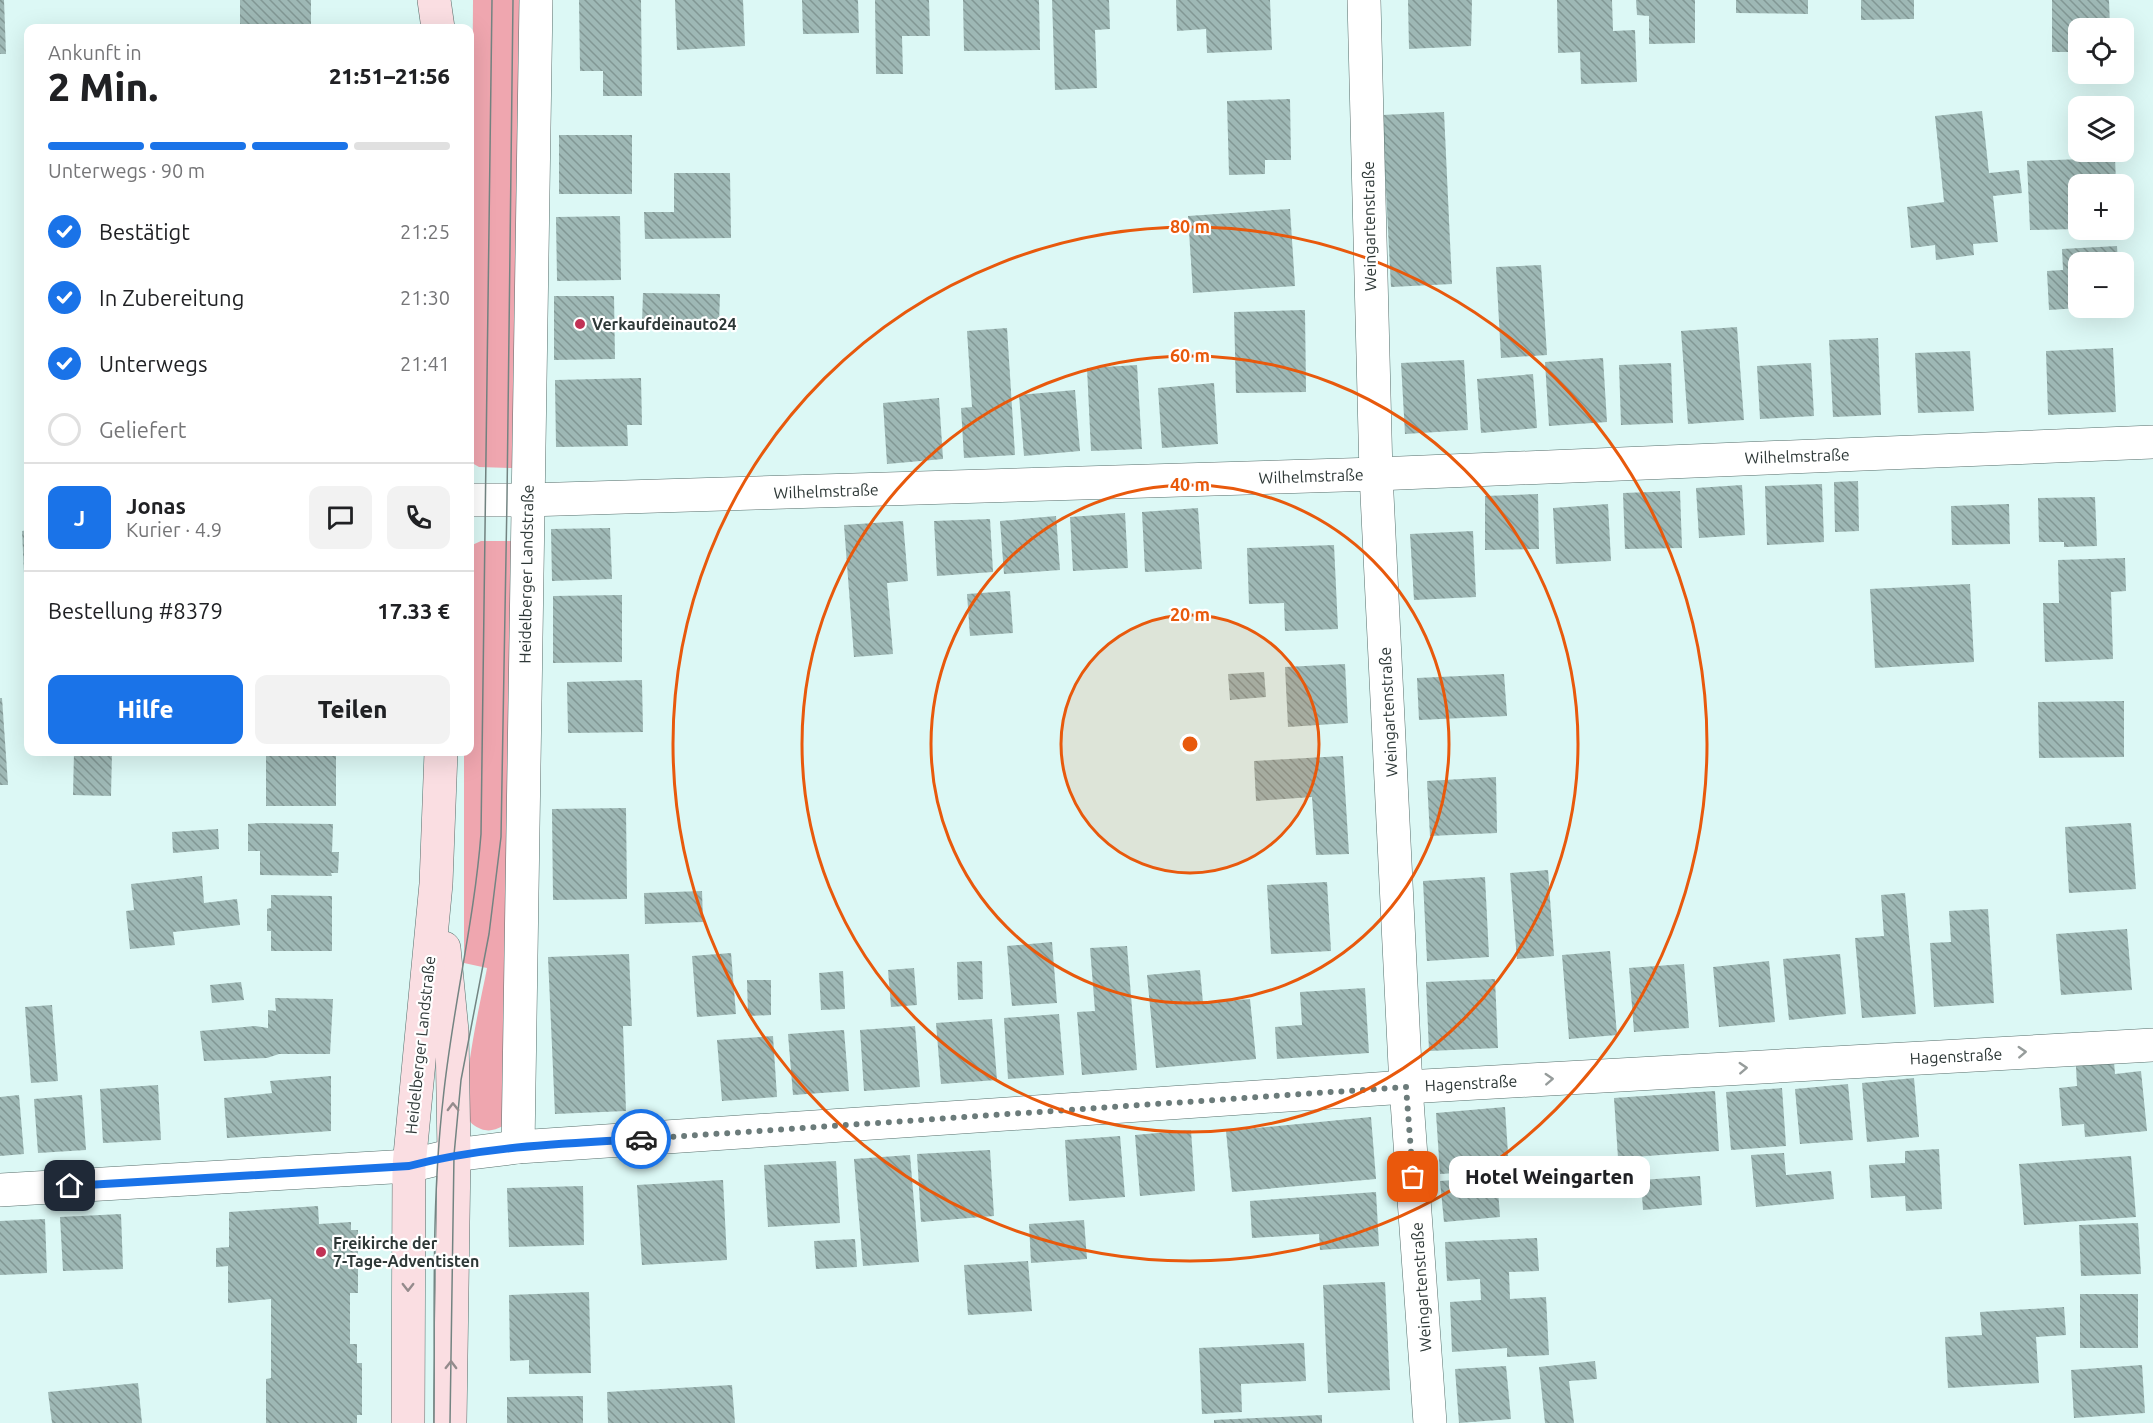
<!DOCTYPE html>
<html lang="de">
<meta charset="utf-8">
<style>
body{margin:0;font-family:Ubuntu,sans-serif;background:#f2f2f2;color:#202124;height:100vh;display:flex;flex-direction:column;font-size:22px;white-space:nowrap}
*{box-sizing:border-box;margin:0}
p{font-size:20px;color:#757577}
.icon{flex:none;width:33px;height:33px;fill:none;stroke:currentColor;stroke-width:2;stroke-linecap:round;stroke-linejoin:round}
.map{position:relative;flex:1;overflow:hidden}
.details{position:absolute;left:24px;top:24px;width:450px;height:732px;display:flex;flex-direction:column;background:#fff;border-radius:12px;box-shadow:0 6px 24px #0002}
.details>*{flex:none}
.controls{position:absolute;left:2068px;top:18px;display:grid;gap:12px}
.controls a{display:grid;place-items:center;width:66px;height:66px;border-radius:12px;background:#fff;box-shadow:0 6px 24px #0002;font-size:30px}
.pin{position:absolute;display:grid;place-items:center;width:51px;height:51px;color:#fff;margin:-26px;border-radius:12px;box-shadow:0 3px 9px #0006}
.courier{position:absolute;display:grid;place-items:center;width:60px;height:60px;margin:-30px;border:4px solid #1a73e8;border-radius:50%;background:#fff;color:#222;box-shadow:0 2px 8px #0007}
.bubble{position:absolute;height:42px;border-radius:12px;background:#fff;box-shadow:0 6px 24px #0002;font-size:20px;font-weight:800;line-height:42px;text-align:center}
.headline em{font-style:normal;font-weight:800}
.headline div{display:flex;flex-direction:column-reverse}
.headline{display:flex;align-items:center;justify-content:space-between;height:102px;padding:0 24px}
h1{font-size:39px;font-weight:800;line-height:45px}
.bar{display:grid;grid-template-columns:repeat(4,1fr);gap:9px 6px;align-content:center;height:72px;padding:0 24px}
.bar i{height:8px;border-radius:4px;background:#e0e0e0}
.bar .on{background:#1a73e8}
.bar p{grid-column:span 4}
.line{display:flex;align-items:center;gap:15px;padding:0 24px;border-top:2px solid #e0e0e0}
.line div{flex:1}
.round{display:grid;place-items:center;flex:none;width:63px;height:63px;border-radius:12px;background:#f2f2f2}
ol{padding:0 24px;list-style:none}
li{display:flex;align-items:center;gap:18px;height:66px}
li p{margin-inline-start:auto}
li .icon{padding:6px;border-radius:50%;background:#1a73e8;color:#fff;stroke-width:4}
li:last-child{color:#757577}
li i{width:33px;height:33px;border:3px solid #e0e0e0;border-radius:50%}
.button{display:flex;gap:12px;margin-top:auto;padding:12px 24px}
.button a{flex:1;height:69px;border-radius:12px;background:#1a73e8;color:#fff;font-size:24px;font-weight:800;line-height:69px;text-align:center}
.button a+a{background:#f2f2f2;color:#202124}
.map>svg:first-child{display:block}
</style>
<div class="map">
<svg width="2153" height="1423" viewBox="0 0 2153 1423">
<defs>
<pattern id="building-back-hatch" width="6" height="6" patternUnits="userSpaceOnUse" patternTransform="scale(1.5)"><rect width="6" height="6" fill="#9eb8b5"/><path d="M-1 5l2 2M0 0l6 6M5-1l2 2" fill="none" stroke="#819794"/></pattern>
</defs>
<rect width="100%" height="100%" fill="#dcf8f5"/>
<g fill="#efa6af">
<path d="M473 0H525L512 468 479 467 472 463 470 458Z"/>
<path d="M481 541H512L503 1126C495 1130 489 1132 481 1129 477 1127 472 1125 470 1121 457 1100 482 996 487 968L464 963V752H470V546Z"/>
</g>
<g fill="url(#building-back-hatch)">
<path d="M0 0H4L6 54H0Z"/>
<rect x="240" y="0" width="71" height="28"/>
<path d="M579 0H641L642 96H603V71H580Z"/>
<path d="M675 0H743L745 46 677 50Z"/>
<path d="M802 0H858L859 33 803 34Z"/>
<path d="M875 0H929L930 36H902L903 74H876Z"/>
<path d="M963 0H1039L1040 50 964 51Z"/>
<path d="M1052 0H1109L1110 29 1095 30 1097 88 1055 90Z"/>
<path d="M1176 0H1270L1272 50 1207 53 1206 29 1177 31Z"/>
<path d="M1408 0H1472L1471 46 1409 49Z"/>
<path d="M1557 0H1612L1613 31 1635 30 1637 82 1581 84 1580 52 1558 53Z"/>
<path d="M1636 0H1695V43L1649 44V16L1637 15Z"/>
<path d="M1736 0H1808V14L1736 13Z"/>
<path d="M1861 0H1914V19L1861 20Z"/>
<path d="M2052 0H2109L2110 28H2079V52H2052Z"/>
<path d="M1290 99 1291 160H1265V174L1229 175 1227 101Z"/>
<path d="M1982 111 1989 173 2019 170 2022 193 1993 196 1998 242 1973 244 1974 255 1936 260 1935 245 1911 248 1907 207 1944 202 1935 116Z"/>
<path d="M1444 112 1452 284 1391 287 1382 115Z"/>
<path d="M24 128H28V175H27Z"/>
<rect x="559" y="135" width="73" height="59"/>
<path d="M2115 158 2116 184H2079V229L2030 230 2027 161Z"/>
<path d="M674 173H730L731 238 645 239 644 212H674Z"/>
<path d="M1290 209 1295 286 1193 293 1188 216Z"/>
<path d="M620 216 621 280 557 281 556 217Z"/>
<path d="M2117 246 2118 262H2079V308L2049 310 2047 271 2063 270 2062 249Z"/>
<path d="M1541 265 1547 355 1501 358 1496 267Z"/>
<path d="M643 293 720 294 719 325 642 323Z"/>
<path d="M554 296H614L615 359 554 360Z"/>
<path d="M1305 310 1306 392 1236 393 1234 312Z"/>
<path d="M1737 327 1744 420 1688 424 1681 331Z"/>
<path d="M1007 328 1015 455 964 458 961 408 972 407 967 331Z"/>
<path d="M1878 338 1881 415 1833 417 1829 340Z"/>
<path d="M2113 348 2116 412 2048 415 2046 351Z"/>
<path d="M1970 351 1974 411 1918 413 1915 353Z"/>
<path d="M1603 358 1607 422 1549 426 1545 362Z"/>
<path d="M1464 360 1468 430 1405 434 1401 363Z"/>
<path d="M1671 363 1673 423 1621 425 1619 365Z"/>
<path d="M1811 363 1814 416 1760 419 1757 366Z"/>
<path d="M1137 365 1142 449 1091 451 1087 368Z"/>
<path d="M1533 374 1537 428 1481 433 1477 379Z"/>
<path d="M641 378 642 425H627L628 446 556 447 555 380Z"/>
<path d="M1214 383 1218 444 1162 448 1158 388Z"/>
<path d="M1075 390 1080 451 1024 456 1019 395Z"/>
<path d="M939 398 943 459 887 464 883 403Z"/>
<path d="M1858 481 1859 531 1835 532 1834 482Z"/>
<path d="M1822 484 1824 542 1767 545 1765 486Z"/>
<path d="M1742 485 1745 535 1699 538 1696 488Z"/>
<path d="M1680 491 1682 548 1625 549 1623 493Z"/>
<path d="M1538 494 1539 549 1485 550V496Z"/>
<path d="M2095 497 2097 546 2064 547V542H2039L2038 498Z"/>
<path d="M1608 504 1611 561 1556 564 1553 508Z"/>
<path d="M2009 504 2010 544 1952 545 1951 506Z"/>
<path d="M1198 508 1202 569 1145 572 1142 512Z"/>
<path d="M1125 513 1128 568 1073 571 1070 517Z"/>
<path d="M1056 516 1060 570 1004 574 1000 521Z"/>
<path d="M990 519 993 572 937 576 934 521Z"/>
<path d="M903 521 908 581 887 583 893 654 854 657 844 525Z"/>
<path d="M610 528 612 579 552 581 551 529Z"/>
<path d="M28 530V594H25L22 531Z"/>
<path d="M1473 531 1476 597 1414 600 1410 534Z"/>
<path d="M1334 545 1338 629 1285 631 1284 603 1249 604 1247 548Z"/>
<path d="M2125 558 2126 591 2111 592 2113 659 2045 662 2043 603H2059L2058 560Z"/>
<path d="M1970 584 1974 662 1875 668 1870 589Z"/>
<path d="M1010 591 1013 633 970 636 967 594Z"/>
<path d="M622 595V662L553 663V596Z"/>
<path d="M1345 664 1348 723 1288 727 1285 667Z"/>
<path d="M1264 672 1266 697 1230 700 1228 674Z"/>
<path d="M1504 674 1507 716 1419 720 1417 678Z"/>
<path d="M642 680 643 732 568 733 567 682Z"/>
<path d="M0 698H2L8 785H0Z"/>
<path d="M2124 701V757L2039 758 2038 702Z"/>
<path d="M74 752H112L111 796 73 795Z"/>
<rect x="266" y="752" width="70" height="54"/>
<path d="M1343 756 1349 854 1316 855 1312 797 1256 801 1254 761Z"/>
<path d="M1496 777 1497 833 1430 836 1427 781Z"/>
<path d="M626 808 627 899 553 900 552 809Z"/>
<path d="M261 823 333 824 332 852H339L338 873H331L332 876 260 875V851H248V824Z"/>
<path d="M2131 823 2136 889 2069 893 2065 827Z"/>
<path d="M218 829 219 849 173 853 172 832Z"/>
<path d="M1548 870 1554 956 1517 959 1510 873Z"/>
<path d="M202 876 204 903 237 899 240 925 173 932 175 945 130 949 126 911 134 910 131 884Z"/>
<path d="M1485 877 1489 957 1427 961 1423 881Z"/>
<path d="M1327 882 1331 951 1271 954 1267 885Z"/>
<path d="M702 891 703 922 645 924 644 893Z"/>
<path d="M1905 893 1916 1014 1862 1018 1855 938 1884 936 1881 895Z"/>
<path d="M271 895 332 896V951H271V931H267V909L271 908Z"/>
<path d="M1988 909 1994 1003 1934 1007 1930 943 1951 942 1949 911Z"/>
<path d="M2127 929 2132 990 2061 995 2056 934Z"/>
<path d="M1052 942 1057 1003 1012 1006 1007 946Z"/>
<path d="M1127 946 1137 1070 1082 1075 1077 1012 1095 1011 1090 948Z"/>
<path d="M1610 951 1617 1035 1569 1039 1562 955Z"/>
<path d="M731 953 736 1014 697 1017 692 956Z"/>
<path d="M629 954 632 1026H623L626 1111 555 1114 548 957Z"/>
<path d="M1840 954 1846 1014 1789 1020 1783 959Z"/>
<path d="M982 961 983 999 958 1000 957 962Z"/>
<path d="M1769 961 1775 1022 1719 1027 1713 967Z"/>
<path d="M1684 964 1689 1028 1634 1032 1629 968Z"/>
<path d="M914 968 917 1005 891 1007 888 970Z"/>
<path d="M1200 970 1203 1003 1250 999 1256 1059 1156 1068 1147 975Z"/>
<path d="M843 971 845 1009 821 1010 819 973Z"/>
<path d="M1495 979 1498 1048 1429 1051 1426 982Z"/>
<path d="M747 980H771V1015L748 1016Z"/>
<path d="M241 982 244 1000 212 1003 210 985Z"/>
<path d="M1365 988 1369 1053 1277 1059 1275 1027 1302 1025 1300 992Z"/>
<path d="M275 998 333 999 330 1054H279L267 1058 204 1061 200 1031 255 1026 268 1028V1010L276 1011Z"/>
<path d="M52 1005 58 1081 31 1083 25 1007Z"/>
<path d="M1059 1014 1064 1075 1008 1079 1004 1018Z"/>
<path d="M992 1019 997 1080 941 1084 936 1023Z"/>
<path d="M915 1026 920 1087 864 1091 860 1030Z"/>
<path d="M844 1030 849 1091 793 1095 788 1034Z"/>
<path d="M773 1036 777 1097 722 1101 717 1040Z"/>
<path d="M2114 1062 2115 1074 2141 1071 2147 1131 2085 1137 2084 1124 2062 1126 2059 1088 2077 1086 2076 1066Z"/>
<path d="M331 1076V1131L227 1138 224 1098 272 1093 270 1081Z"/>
<path d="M1914 1078 1919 1137 1867 1142 1862 1083Z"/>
<path d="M1848 1084 1853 1140 1800 1144 1795 1089Z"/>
<path d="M158 1085 161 1140 103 1143 100 1089Z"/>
<path d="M1782 1088 1786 1146 1731 1150 1726 1092Z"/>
<path d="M1715 1091 1719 1151 1618 1158 1614 1098Z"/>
<path d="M19 1095 24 1154 0 1156V1097Z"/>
<path d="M82 1095 86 1150 38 1153 34 1099Z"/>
<path d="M1505 1107 1509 1170 1440 1174 1436 1113Z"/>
<path d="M1371 1117 1376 1179 1232 1192 1226 1131Z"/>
<path d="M1191 1130 1195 1191 1140 1196 1135 1135Z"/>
<path d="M1120 1136 1125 1197 1069 1201 1065 1140Z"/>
<path d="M1939 1149 1942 1209 1906 1211 1905 1196 1871 1198 1869 1165 1905 1163V1151Z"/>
<path d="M990 1150 994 1216 921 1222 917 1154Z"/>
<path d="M1784 1153 1786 1175 1831 1171 1834 1199 1756 1207 1751 1155Z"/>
<path d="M910 1155 919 1262 863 1266 854 1159Z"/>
<path d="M2131 1156 2136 1217 2024 1225 2019 1164Z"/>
<path d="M836 1161 840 1223 768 1227 764 1165Z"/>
<path d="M1700 1176 1702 1205 1643 1210 1641 1180Z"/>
<path d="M1497 1177 1500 1217 1444 1222 1440 1181Z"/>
<path d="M723 1180 727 1260 642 1265 637 1185Z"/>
<path d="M583 1186 584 1245 509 1247 507 1188Z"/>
<path d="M1376 1192 1379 1246 1320 1250 1319 1234 1252 1238 1250 1201Z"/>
<path d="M318 1206 319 1224 351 1222V1230H358V1293H350V1344H357V1363H362V1415H357V1423H266V1379L271 1378V1299L228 1303V1266L216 1267V1248L229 1247V1212Z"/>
<path d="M121 1214 123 1269 63 1271 60 1217Z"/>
<path d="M45 1219 47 1273 0 1275V1221Z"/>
<path d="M1084 1220 1087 1259 1031 1263 1029 1224Z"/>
<path d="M2138 1223 2141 1274 2081 1276 2079 1225Z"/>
<path d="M1537 1238 1539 1271 1509 1272 1510 1299 1546 1297 1549 1355 1507 1357V1348L1452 1352 1450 1302 1481 1300 1480 1279 1447 1281 1445 1242Z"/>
<path d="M855 1239 857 1267 816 1269 814 1241Z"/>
<path d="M1028 1261 1032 1311 968 1315 964 1265Z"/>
<path d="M1385 1282 1390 1390 1328 1393 1323 1285Z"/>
<path d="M589 1292 591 1373 529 1374V1360L510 1361 509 1295Z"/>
<rect x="2080" y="1294" width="58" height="54"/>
<path d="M2064 1307 2066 1335 2036 1337 2039 1383 1948 1388 1945 1337 1982 1335 1980 1312Z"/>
<path d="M1304 1343 1306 1381 1241 1384 1242 1412 1202 1414 1199 1348Z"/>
<path d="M1595 1361 1597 1379 1569 1381 1574 1423H1545L1539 1367Z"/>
<path d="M2142 1365 2145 1413 2074 1418 2071 1370Z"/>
<path d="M1506 1366 1511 1419 1459 1423 1455 1369Z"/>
<path d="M138 1383 142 1423H52L48 1392Z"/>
<path d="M732 1385 735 1423H608L607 1392Z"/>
<path d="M583 1396V1423H507V1397Z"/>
<path d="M1322 1415V1423H1214V1420Z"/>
</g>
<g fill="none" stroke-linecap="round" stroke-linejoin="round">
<defs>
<g id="street">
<path d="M1364 0 1376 474 1406 1087 1430 1423"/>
<path d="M470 500H527L1376 474 2153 442"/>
<path d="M518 1147 536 0"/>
<path d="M0 1190 409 1166 454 1155 518 1147 1406 1087 2153 1045"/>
</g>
<g id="secondary">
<path d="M434 0 438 28"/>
<path d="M444 948 452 1031 454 1155 450 1423"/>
<path d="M408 1423 409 1166 436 884 441 752"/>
</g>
</defs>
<use href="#street" stroke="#576f6c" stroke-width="34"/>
<use href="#secondary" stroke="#576f6c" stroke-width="34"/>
<use href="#street" stroke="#fff" stroke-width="33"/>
<use href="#secondary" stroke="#fadee2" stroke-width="33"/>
<g stroke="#738482" stroke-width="1.5">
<path d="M434 1423C435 1316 431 1206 443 1100 452 1010 474 923 481 834L492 0"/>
<path d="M450 1423 454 1155 461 1080 489 934 501 837 507 499 513 0"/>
</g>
</g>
<defs><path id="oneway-chevron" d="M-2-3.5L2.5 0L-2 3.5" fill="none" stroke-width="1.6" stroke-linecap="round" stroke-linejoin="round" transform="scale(1.5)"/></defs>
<g stroke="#969c9b">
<use href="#oneway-chevron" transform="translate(2022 1052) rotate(-3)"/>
<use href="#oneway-chevron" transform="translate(1743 1068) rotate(-3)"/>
<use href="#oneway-chevron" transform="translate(1549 1079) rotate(-3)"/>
</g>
<g stroke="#948b8c">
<use href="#oneway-chevron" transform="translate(453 1107) rotate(-91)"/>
<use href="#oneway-chevron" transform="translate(408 1287) rotate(90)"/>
<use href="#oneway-chevron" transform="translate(451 1365) rotate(-89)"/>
</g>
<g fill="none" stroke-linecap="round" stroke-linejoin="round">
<path stroke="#6b7b7a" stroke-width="6" stroke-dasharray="0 10.8" d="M641 1139 1406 1087 1413 1177"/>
<path stroke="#1a73e8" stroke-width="8" d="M70 1186 409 1166C484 1146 564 1144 641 1139"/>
</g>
<circle cx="1190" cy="744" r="129" fill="#e8590c" fill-opacity=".12"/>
<g fill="none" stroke="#e8590c" stroke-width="3">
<circle cx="1190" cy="744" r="129"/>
<circle cx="1190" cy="744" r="259"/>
<circle cx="1190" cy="744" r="388"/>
<circle cx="1190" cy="744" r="517"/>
</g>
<g fill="#c13255" stroke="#fff" stroke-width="2">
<circle cx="580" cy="324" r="6"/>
<circle cx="321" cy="1252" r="6"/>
</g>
<g text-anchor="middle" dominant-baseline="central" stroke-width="4.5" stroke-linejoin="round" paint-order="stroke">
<g font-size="16" fill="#2e3837" stroke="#fff">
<text transform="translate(1369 226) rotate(-91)">Weingartenstraße</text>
<text transform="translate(1797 456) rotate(-2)">Wilhelmstraße</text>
<text transform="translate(1311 476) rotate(-2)">Wilhelmstraße</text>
<text transform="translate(826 491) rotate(-2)">Wilhelmstraße</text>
<text transform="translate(526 574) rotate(-89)">Heidelberger Landstraße</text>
<text transform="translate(1388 712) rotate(-93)">Weingartenstraße</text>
<text transform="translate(420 1045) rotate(-84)">Heidelberger Landstraße</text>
<text transform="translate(1956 1056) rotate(-3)">Hagenstraße</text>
<text transform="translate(1471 1083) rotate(-3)">Hagenstraße</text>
<text transform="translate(1421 1287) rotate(-94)">Weingartenstraße</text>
</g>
<g font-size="16" font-weight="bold" fill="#2e3837" stroke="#fff" text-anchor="start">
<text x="592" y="324">Verkaufdeinauto24</text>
<text x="333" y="1243">Freikirche der<tspan x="333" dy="18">7-Tage-Adventisten</tspan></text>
</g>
</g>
<circle cx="1190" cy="744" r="9" fill="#e8590c" stroke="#fff" stroke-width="3"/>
<g font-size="18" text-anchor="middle" font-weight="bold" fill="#e8590c" stroke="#fff" stroke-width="4.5" stroke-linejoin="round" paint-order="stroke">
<text x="1190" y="233">80 m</text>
<text x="1190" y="362">60 m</text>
<text x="1190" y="491">40 m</text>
<text x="1190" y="621">20 m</text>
</g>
</svg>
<div class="controls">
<a><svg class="icon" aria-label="locate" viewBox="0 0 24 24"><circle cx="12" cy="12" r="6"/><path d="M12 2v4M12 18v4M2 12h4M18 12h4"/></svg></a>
<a><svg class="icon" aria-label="layers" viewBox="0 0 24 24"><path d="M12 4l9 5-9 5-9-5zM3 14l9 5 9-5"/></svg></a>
<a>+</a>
<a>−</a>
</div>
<div class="pin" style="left:1413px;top:1177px;background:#ea580c"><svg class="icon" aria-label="bag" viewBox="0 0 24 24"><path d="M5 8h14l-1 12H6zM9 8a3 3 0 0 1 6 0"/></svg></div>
<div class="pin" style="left:70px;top:1186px;background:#1f2937"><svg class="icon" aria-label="home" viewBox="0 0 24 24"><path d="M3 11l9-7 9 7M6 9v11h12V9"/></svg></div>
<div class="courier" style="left:641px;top:1139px"><svg class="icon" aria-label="car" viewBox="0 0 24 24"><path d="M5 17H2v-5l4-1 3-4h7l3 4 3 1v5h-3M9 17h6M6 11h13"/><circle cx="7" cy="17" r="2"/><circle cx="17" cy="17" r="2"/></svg></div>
<div class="bubble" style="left:1449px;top:1156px;width:201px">Hotel Weingarten</div>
<section class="details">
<div class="headline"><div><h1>2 Min.</h1><p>Ankunft in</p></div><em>21:51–21:56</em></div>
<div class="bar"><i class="on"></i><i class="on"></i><i class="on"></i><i></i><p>Unterwegs · 90 m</p></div>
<ol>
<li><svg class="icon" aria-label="check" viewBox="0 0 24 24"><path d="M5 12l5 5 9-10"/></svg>Bestätigt<p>21:25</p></li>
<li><svg class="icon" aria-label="check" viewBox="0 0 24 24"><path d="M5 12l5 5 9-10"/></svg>In Zubereitung<p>21:30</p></li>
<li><svg class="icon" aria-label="check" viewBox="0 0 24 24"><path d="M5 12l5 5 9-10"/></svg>Unterwegs<p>21:41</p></li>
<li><i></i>Geliefert</li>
</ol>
<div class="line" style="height:108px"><b class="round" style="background:#1a73e8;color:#fff">J</b><div><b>Jonas</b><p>Kurier · 4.9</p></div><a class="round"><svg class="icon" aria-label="chat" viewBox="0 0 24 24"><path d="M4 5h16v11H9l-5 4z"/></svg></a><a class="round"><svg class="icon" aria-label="phone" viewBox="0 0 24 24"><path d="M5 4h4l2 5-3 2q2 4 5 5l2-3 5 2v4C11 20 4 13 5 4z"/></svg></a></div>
<div class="line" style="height:78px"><div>Bestellung #8379</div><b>17.33 €</b></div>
<div class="button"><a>Hilfe</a><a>Teilen</a></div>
</section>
</div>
